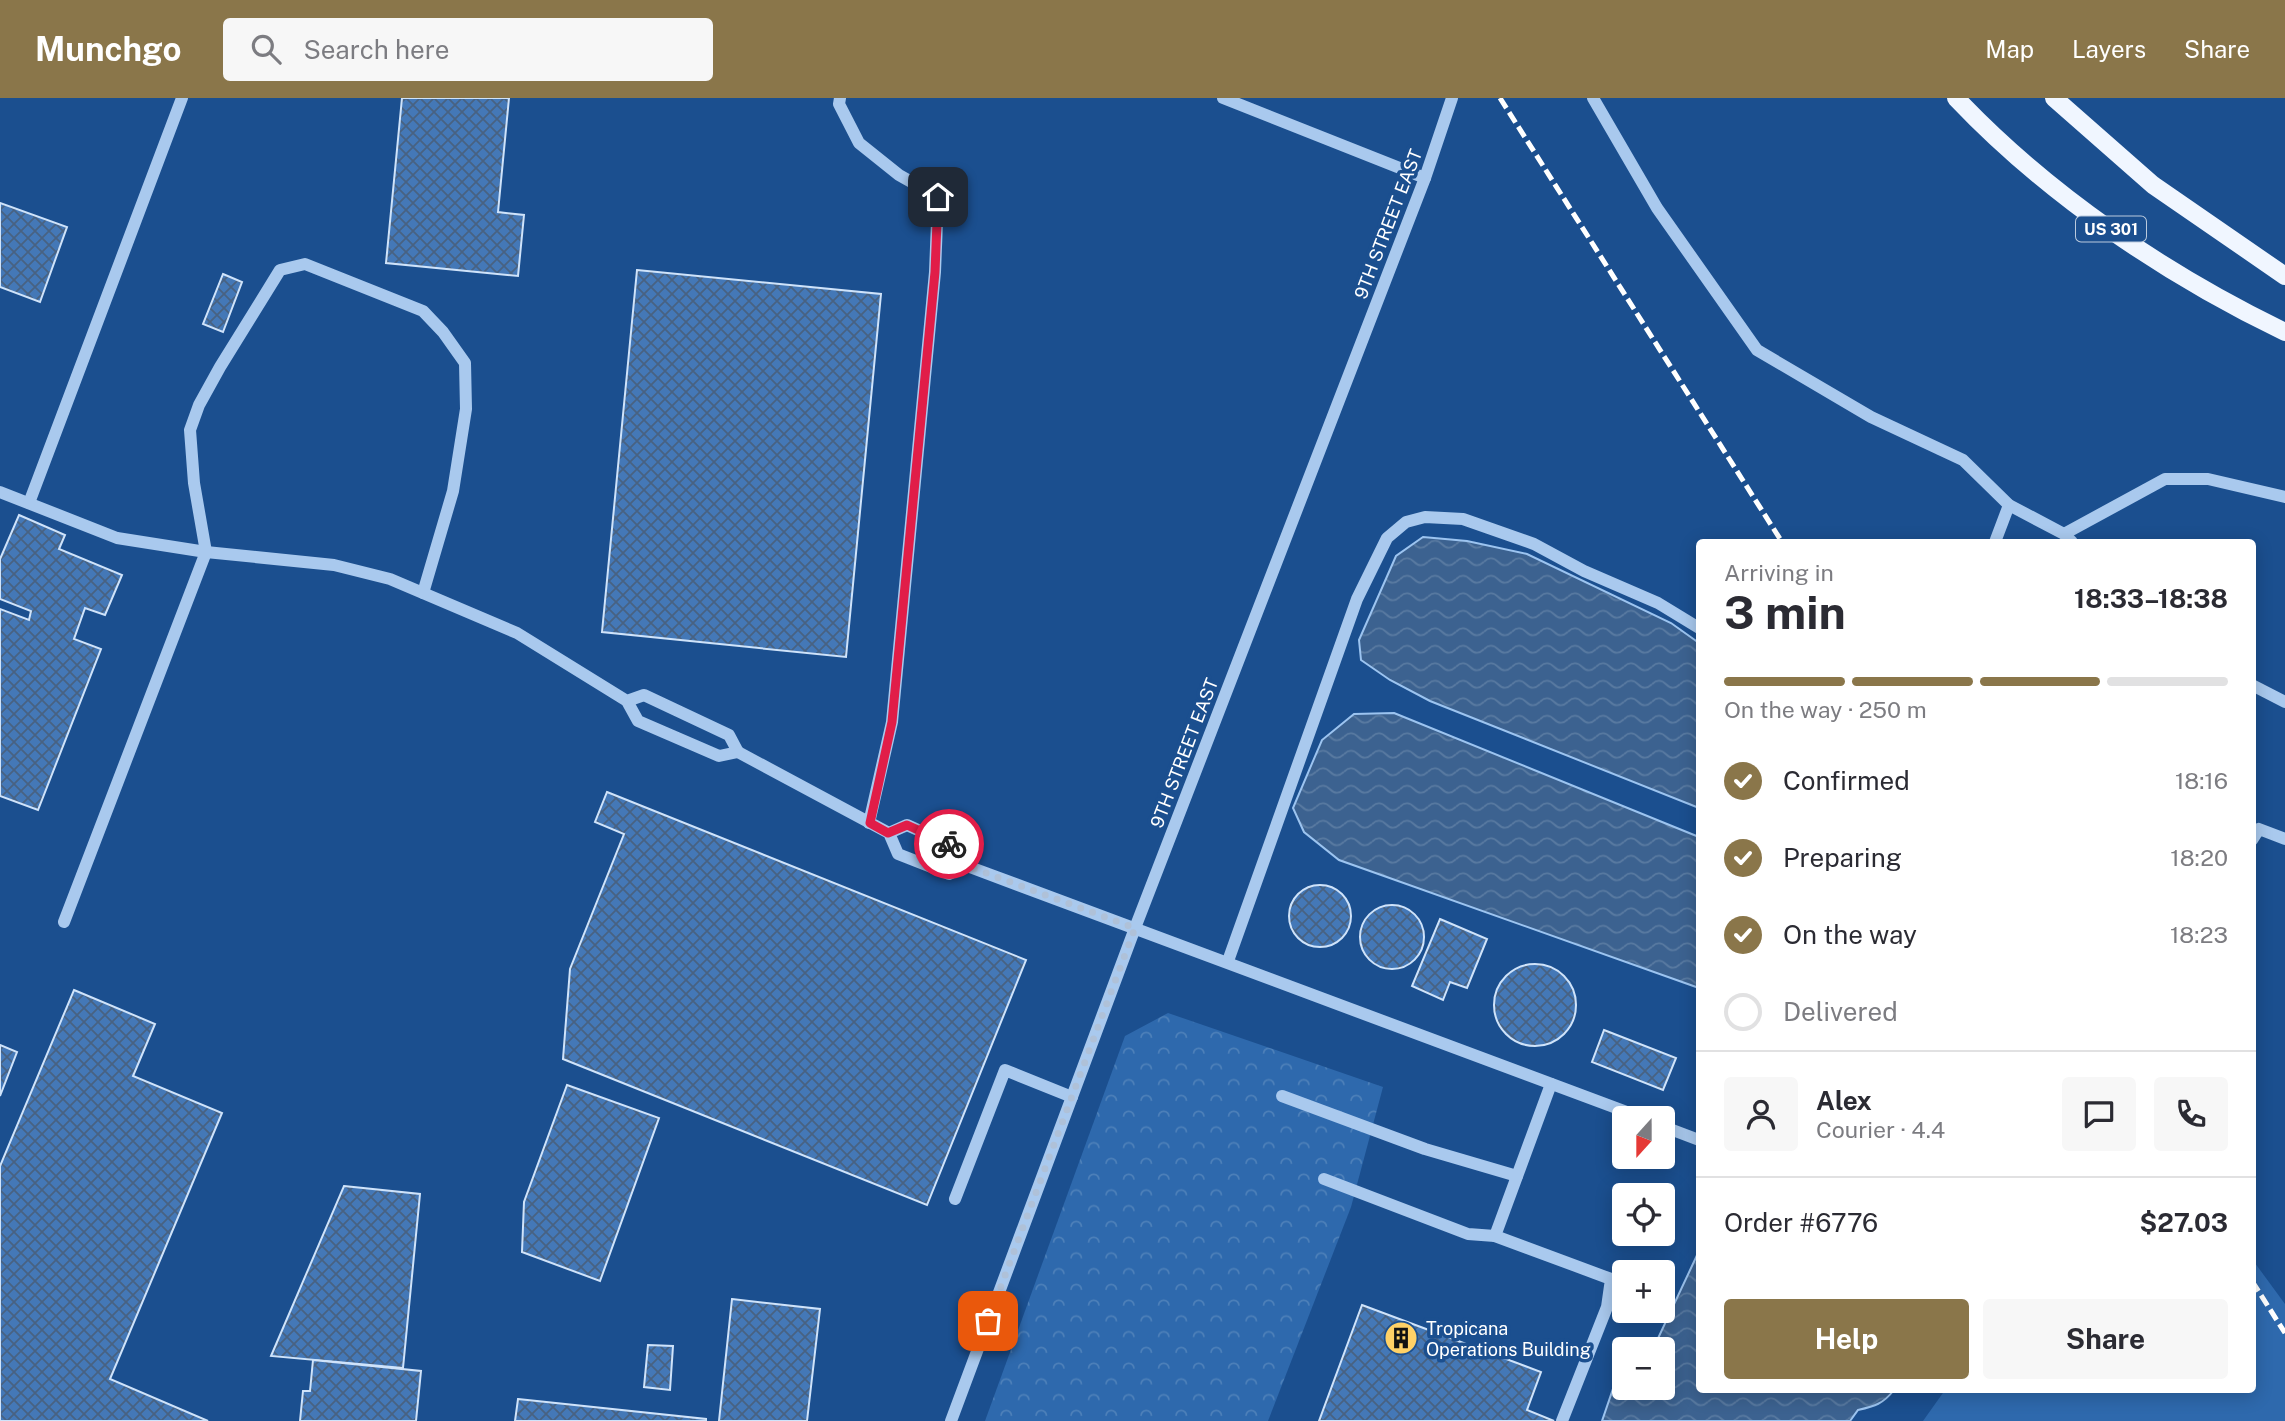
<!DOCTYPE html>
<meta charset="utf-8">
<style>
body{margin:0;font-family:"Public Sans",sans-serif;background:#f7f7f7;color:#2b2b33;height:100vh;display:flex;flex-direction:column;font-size:26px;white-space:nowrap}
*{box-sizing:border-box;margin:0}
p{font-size:23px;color:#7c7c81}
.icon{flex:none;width:38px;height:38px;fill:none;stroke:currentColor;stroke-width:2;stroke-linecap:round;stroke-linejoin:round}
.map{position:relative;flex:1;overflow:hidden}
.panel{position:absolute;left:1696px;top:441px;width:560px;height:854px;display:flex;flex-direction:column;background:#fff;border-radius:7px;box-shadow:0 4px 18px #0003}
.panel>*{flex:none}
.needle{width:46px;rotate:201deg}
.tools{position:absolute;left:1612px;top:1008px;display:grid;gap:14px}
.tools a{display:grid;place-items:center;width:63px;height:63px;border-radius:7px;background:#fff;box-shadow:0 4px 18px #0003;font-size:35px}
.pin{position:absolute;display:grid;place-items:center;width:60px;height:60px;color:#fff;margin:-30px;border-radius:14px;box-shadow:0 4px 10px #0006}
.courier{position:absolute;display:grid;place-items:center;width:70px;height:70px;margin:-35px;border:5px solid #e11d48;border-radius:50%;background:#fff;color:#222;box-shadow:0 2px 9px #0007}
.summary em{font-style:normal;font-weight:700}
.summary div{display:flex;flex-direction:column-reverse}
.summary{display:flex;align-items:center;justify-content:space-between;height:119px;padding:0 28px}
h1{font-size:46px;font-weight:700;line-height:52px}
.bar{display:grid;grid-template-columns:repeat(4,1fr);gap:10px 7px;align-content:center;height:84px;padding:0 28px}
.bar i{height:9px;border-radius:5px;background:#e1e1e2}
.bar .selected{background:#8a764a}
.bar p{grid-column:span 4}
.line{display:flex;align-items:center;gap:18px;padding:0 28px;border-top:2px solid #e1e1e2}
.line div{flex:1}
.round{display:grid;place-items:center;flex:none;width:74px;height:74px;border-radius:7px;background:#f7f7f7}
ol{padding:0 28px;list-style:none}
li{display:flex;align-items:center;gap:21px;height:77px}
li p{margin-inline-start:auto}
li .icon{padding:7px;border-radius:50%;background:#8a764a;color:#fff;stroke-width:4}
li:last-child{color:#7c7c81}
li i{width:38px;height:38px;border:4px solid #e1e1e2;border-radius:50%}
.button{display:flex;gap:14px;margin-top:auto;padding:14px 28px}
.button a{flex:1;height:80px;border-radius:7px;background:#8a764a;color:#fff;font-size:28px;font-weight:700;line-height:80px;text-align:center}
.button a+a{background:#f7f7f7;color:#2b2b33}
header{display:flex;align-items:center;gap:42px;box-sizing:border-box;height:98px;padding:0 35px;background:#8a764a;color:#fff}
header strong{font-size:33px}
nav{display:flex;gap:38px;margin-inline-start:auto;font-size:24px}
.search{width:490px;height:63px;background:#f7f7f7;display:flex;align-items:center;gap:18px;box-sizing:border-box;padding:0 24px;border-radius:7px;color:#7c7c81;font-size:26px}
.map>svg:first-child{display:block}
</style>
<header>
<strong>Munchgo</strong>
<div class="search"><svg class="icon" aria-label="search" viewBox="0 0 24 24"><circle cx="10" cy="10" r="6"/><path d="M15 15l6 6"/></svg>Search here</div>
<nav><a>Map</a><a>Layers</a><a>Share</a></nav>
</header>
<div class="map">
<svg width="2285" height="1323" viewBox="0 0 2285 1323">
<defs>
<pattern id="forest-crowns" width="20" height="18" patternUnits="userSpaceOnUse" patternTransform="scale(1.75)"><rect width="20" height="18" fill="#2e69ad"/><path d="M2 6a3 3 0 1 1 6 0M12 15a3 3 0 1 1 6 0" fill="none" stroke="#4d80b9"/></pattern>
<pattern id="water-waves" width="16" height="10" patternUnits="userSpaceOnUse" patternTransform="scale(1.75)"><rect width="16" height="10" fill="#3c6290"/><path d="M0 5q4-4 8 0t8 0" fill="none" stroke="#597aa1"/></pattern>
<pattern id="building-cross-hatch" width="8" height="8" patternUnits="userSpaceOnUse" patternTransform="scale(1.75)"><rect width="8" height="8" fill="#4478b7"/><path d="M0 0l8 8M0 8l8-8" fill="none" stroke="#486282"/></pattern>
</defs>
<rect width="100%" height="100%" fill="#1b4f8f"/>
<path fill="url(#forest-crowns)" d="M1168 915 1383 989 1351 1109 1268 1323H985L1125 938Z"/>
<path fill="#2e69ad" d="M2252 1161 2285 1206V1323H1923L1945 1292H2252Z"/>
<g fill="url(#water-waves)" stroke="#9cc4f0" stroke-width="2">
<path d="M1423 439 1467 443 1527 456 1671 525 1699 545V710L1430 603 1390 582 1361 562 1359 542 1396 458Z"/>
<path d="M1394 615 1699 739V890L1339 762 1304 734 1293 710 1322 642 1354 616Z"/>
<path d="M1699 1153V1292H1894C1883 1306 1875 1308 1858 1312L1850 1323H1602L1615 1285 1624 1284V1290H1662V1251H1653Z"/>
</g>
<g fill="url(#building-cross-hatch)" stroke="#cfe3fa" stroke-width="2">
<path d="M402 0H509L498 114 524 117 518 178 386 165Z"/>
<path d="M0 105 67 129 40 204 0 189Z"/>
<path d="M637 172 881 196 846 559 602 534Z"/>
<path d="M223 176 242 184 223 234 203 226Z"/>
<path d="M19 417 65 437 59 451 122 477 105 517 85 510 74 541 101 551 38 712 0 698V511L29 522 31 513 0 501V461Z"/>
<path d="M607 694 1026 862 927 1107 563 961 570 871 624 736 595 724Z"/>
<circle cx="1320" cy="818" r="31"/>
<circle cx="1392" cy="839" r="32"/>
<path d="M1440 821 1487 841 1467 890 1450 884 1443 902 1412 888Z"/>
<circle cx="1535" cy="907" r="41"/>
<path d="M74 892 155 926 133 978 222 1015 110 1281 208 1323H0V1068Z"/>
<path d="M1604 932 1676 960 1663 992 1592 964Z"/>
<path d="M0 947 17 954 0 998Z"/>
<path d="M567 987 659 1020 600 1183 522 1154 524 1104Z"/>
<path d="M344 1088 420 1096 403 1270 271 1258Z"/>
<path d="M732 1201 820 1211 807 1323H719Z"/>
<path d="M1362 1207 1541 1274 1527 1312 1554 1323H1319Z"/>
<path d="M648 1247 673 1248 670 1292 644 1289Z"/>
<path d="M313 1262 421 1273 416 1323H300L303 1293H310Z"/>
<path d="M518 1301 706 1321V1323H515Z"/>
</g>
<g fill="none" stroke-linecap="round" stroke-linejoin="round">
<g stroke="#a9c9ee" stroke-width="12">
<path d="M840 0 839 6 859 45 899 77 938 99 935 174 892 624 869 725"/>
<path d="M1223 0 1425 80"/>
<path d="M1593 0 1657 110 1757 252 1871 319 1963 362 2009 407 2064 436 2072 444"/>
<path d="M0 394 117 440 206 454 334 467 390 481 517 535 627 603 638 623 719 658 738 654 729 637 644 597 627 603"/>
<path d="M29 405 182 0"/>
<path d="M2064 436 2165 381H2208L2285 399"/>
<path d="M1995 444 2009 407"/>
<path d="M2252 587 2285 604"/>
<path d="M738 654 889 735 898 756 949 776 967 768 958 750 907 727 889 735"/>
<path d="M2252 742 2259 731 2285 741"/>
<path d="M967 768 1643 1020"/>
<path d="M64 824 206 454 194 385 190 332 199 307 220 269 280 172 305 166 423 213 443 234 465 265 466 311 453 393 423 495"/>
<path d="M1228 863 1357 501 1387 440 1406 424 1425 419 1463 421 1534 446 1584 473 1658 505 1699 530"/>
<path d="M1551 986 1495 1138 1611 1181 1607 1209 1562 1323"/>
<path d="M1282 998 1425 1051 1517 1078"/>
<path d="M1662 1028 1699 1042"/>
<path d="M1324 1081 1468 1136 1495 1138"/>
<path d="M955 1101 1005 972 1072 999"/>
<path d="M951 1323 1135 830 1425 80 1452 0"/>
</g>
<g stroke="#f0f6ff" stroke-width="18">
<path d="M1956 0C2048 97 2165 176 2285 234"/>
<path d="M2054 0 2153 87 2285 178"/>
</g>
<g stroke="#fff" stroke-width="5" stroke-dasharray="12 5" stroke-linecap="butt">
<path d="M1500 0 1782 444"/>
<path d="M2252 1183 2285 1235"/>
</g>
</g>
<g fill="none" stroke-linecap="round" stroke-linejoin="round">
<path stroke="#afc1d8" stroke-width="7" stroke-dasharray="0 12.6" d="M949 746 958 750 967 768 1135 830 988 1223"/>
<path stroke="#e11d48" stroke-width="9" d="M938 99 935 174 892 624 870 725 888 735 907 727 949 746"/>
</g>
<defs>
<symbol id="building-disc" viewBox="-11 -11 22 22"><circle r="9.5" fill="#ffd166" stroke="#1b4f8f"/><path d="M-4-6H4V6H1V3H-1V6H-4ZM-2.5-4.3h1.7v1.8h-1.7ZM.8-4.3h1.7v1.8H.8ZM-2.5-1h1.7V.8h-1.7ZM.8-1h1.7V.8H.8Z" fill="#111"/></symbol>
</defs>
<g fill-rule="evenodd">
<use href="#building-disc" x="1382" y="1221" width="38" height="38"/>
</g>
<g text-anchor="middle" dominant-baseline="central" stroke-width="7" stroke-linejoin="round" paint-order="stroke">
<rect fill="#1b4f8f" stroke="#bbcadd" stroke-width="2" x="2076" y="118.5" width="70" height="25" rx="5"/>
<g font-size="16" font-weight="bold" fill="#fff">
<text x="2111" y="131">US 301</text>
</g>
<g font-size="18" fill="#fff" stroke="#1b4f8f">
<text transform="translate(1388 126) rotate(-69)">9TH STREET EAST</text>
<text transform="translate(1184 655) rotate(-69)">9TH STREET EAST</text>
</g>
<g font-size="18" fill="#fff" stroke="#1b4f8f" text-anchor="start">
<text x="1426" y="1230">Tropicana<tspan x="1426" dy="21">Operations Building</tspan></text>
</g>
</g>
</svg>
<div class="tools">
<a><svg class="needle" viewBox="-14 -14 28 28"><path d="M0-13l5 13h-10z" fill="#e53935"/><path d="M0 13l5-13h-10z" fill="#7c7c81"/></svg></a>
<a><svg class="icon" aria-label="locate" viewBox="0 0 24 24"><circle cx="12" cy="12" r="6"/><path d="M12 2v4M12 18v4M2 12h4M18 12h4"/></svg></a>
<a>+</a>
<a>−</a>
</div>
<div class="pin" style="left:988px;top:1223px;background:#ea580c"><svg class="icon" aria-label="bag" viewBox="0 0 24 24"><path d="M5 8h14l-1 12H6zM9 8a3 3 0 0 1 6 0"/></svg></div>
<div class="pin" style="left:938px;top:99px;background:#1f2937"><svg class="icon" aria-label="home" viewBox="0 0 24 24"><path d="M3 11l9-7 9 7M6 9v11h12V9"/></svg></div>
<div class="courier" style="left:949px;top:746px"><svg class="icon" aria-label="bike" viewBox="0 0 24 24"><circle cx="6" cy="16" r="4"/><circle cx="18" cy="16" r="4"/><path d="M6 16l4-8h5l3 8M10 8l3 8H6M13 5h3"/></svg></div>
<section class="panel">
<div class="summary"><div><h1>3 min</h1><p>Arriving in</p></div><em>18:33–18:38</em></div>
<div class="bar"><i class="selected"></i><i class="selected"></i><i class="selected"></i><i></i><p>On the way · 250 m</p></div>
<ol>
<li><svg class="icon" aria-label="check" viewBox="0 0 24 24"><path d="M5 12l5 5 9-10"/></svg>Confirmed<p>18:16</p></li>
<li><svg class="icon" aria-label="check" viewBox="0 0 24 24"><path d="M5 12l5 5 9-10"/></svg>Preparing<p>18:20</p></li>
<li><svg class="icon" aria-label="check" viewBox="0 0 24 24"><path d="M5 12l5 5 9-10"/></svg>On the way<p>18:23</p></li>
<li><i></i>Delivered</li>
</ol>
<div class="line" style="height:126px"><a class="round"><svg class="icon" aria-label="person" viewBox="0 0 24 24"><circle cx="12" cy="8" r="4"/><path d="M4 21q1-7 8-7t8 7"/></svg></a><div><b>Alex</b><p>Courier · 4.4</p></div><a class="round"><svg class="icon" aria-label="chat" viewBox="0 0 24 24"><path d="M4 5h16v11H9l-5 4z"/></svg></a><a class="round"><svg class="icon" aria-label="phone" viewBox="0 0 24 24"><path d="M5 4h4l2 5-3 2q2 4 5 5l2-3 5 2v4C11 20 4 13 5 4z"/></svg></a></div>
<div class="line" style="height:91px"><div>Order #6776</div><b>$27.03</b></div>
<div class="button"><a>Help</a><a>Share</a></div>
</section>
</div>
